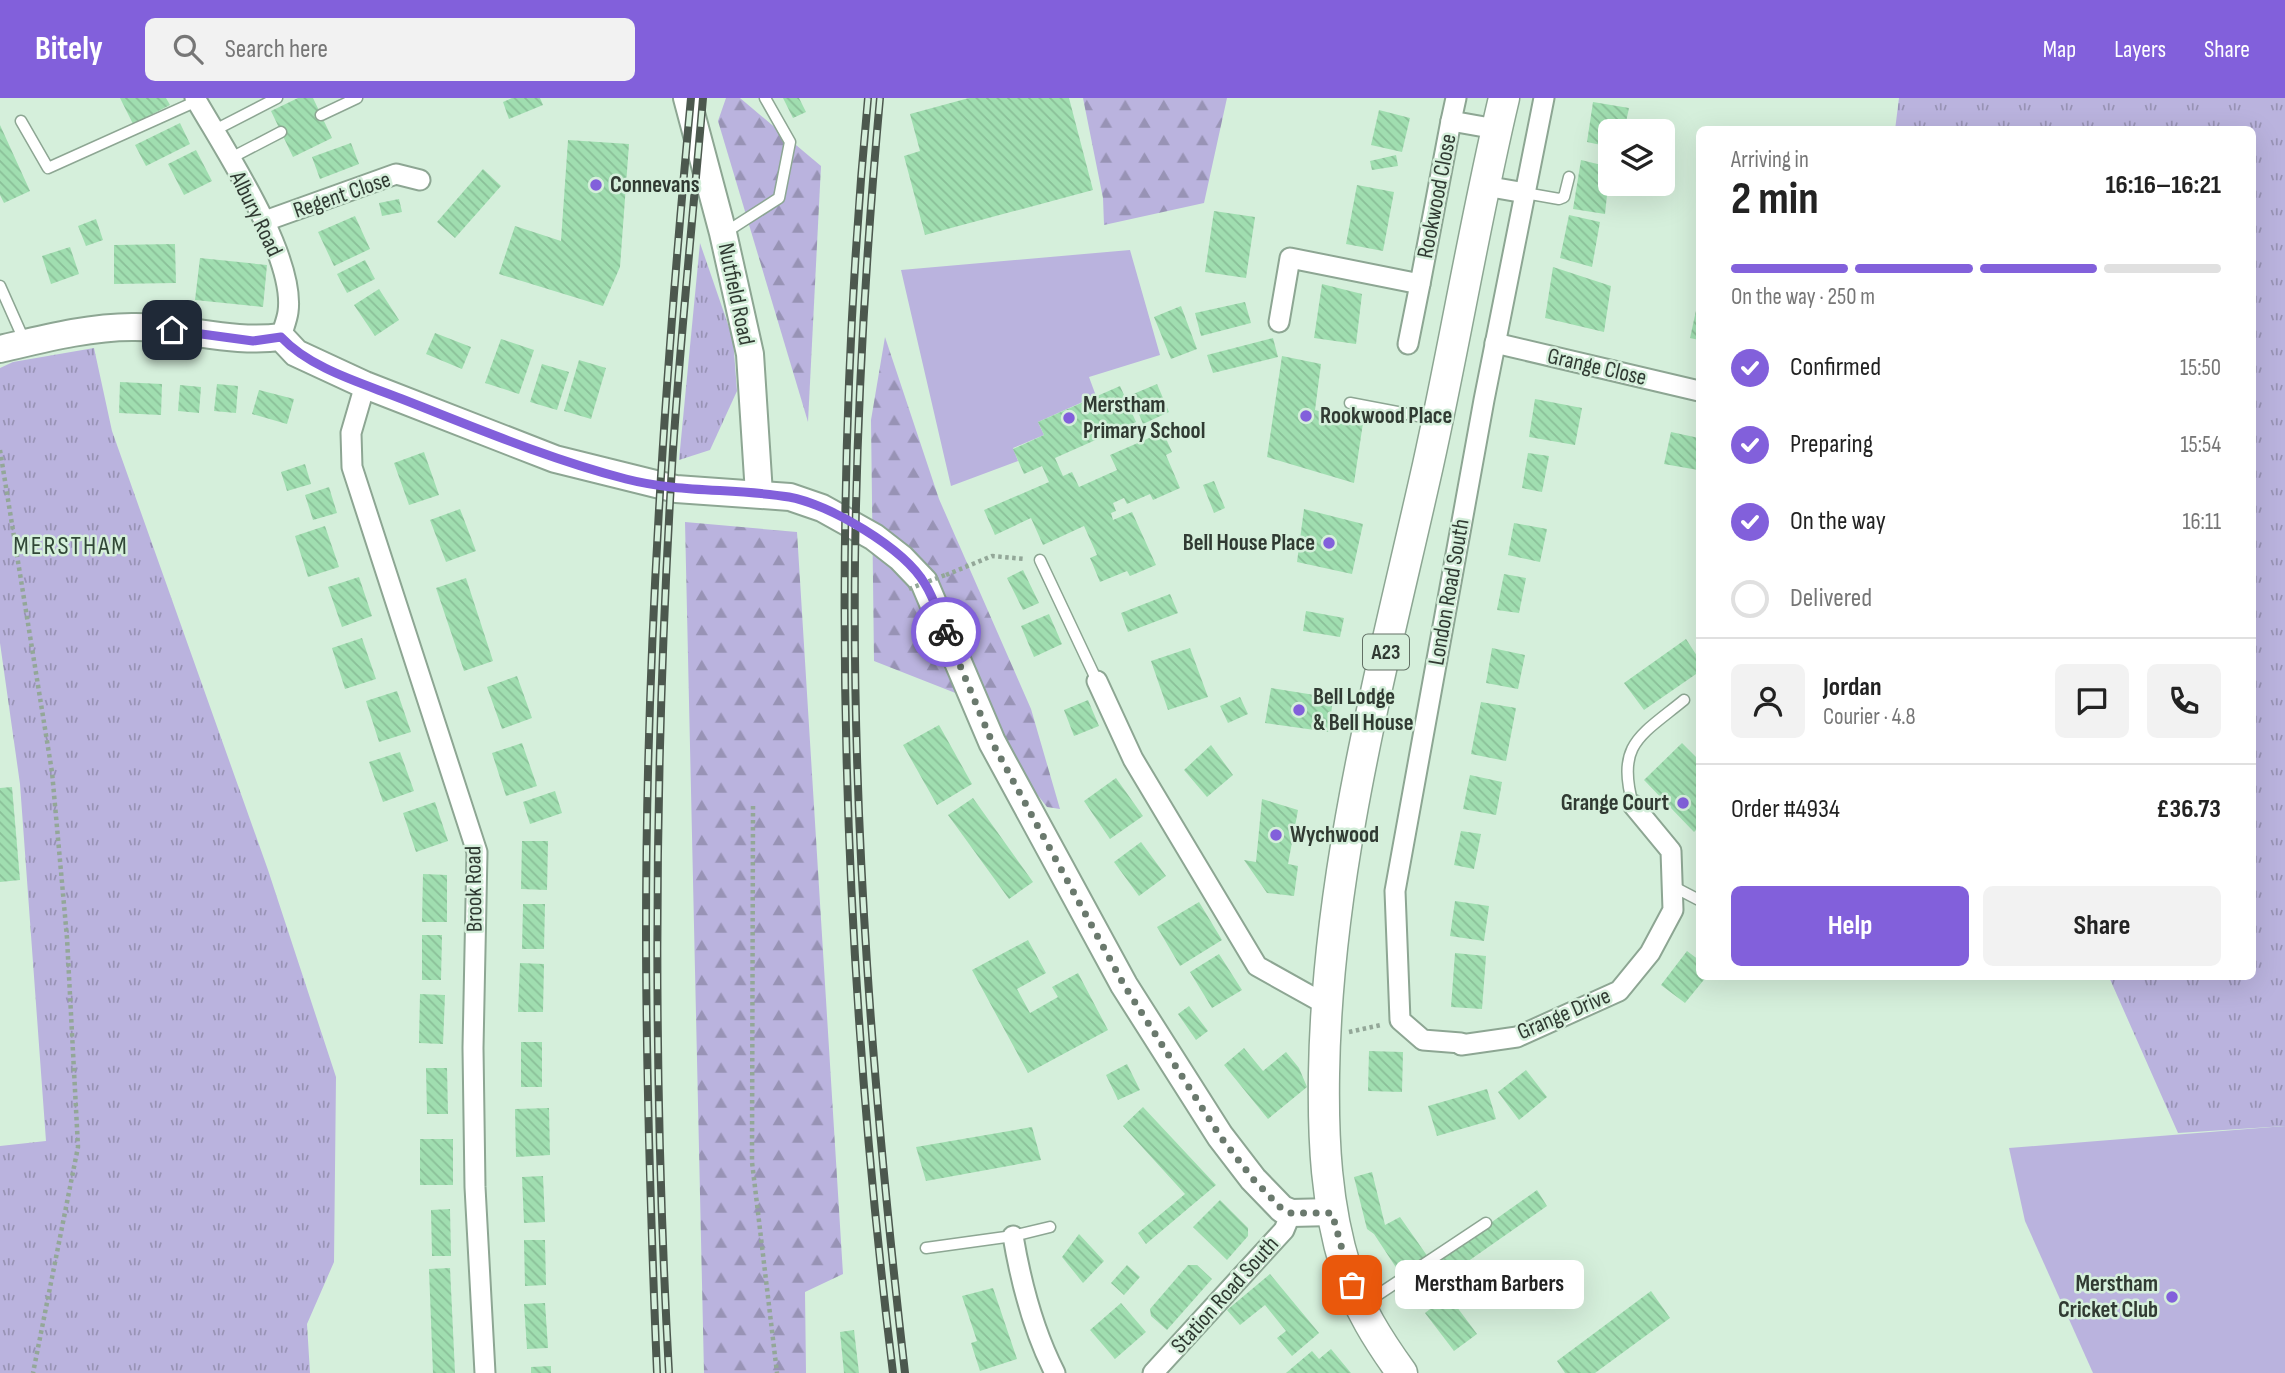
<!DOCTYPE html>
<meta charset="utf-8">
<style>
body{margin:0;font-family:"Sofia Sans Condensed",sans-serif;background:#f2f2f2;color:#222;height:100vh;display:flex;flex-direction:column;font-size:26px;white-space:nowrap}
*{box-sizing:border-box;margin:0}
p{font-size:23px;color:#767676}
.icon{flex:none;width:38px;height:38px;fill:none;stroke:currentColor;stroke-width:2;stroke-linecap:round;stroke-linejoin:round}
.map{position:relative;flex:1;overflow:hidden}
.details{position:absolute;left:1696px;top:28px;width:560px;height:854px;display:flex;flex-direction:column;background:#fff;border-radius:10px;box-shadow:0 7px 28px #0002}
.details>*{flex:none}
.tools{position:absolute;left:1598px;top:21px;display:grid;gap:14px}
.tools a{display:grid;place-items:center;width:77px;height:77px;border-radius:10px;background:#fff;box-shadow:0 7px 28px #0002;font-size:35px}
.pin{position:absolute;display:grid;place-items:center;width:60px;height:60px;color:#fff;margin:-30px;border-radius:14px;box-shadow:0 4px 10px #0006}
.courier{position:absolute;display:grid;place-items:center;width:70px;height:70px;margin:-35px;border:5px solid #8260db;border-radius:50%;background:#fff;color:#222;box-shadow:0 2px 9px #0007}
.bubble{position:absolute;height:49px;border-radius:10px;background:#fff;box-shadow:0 7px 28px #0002;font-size:23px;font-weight:700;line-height:49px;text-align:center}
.headline em{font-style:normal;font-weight:700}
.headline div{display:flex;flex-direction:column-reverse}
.headline{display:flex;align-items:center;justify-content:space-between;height:119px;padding:0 35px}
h1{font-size:46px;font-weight:700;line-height:52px}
.bar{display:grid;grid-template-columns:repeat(4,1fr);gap:10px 7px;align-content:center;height:84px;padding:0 35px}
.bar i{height:9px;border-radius:5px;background:#e0e0e0}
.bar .selected{background:#8260db}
.bar p{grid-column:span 4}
.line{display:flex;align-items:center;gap:18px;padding:0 35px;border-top:2px solid #e0e0e0}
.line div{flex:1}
.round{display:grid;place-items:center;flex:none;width:74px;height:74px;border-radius:10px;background:#f2f2f2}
ol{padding:0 35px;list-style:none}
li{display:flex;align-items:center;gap:21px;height:77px}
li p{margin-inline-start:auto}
li .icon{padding:7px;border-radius:50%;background:#8260db;color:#fff;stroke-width:4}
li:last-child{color:#767676}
li i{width:38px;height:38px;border:4px solid #e0e0e0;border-radius:50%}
.button{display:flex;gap:14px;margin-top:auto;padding:14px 35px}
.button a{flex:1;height:80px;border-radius:10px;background:#8260db;color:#fff;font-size:28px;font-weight:700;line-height:80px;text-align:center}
.button a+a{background:#f2f2f2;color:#222}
header{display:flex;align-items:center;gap:42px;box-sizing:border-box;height:98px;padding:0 35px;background:#8260db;color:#fff}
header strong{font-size:33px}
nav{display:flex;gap:38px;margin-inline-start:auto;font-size:24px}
.search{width:490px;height:63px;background:#f2f2f2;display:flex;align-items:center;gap:18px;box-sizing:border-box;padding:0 24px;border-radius:10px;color:#767676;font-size:26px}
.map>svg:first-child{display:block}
</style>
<header>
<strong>Bitely</strong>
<div class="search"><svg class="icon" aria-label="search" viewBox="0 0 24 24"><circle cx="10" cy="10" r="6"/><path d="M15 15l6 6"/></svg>Search here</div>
<nav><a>Map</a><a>Layers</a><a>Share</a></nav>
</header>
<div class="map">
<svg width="2285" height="1275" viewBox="0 0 2285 1275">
<defs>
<pattern id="grass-tufts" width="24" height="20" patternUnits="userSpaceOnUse" patternTransform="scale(1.75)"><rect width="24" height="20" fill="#bab3de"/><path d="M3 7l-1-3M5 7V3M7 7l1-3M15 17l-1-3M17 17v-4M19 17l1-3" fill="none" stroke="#9893b5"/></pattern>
<pattern id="forest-firs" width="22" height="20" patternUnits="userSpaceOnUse" patternTransform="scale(1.75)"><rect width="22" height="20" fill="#bab3de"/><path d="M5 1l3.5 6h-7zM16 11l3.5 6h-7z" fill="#9893b5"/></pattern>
<pattern id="building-back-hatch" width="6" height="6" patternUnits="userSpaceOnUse" patternTransform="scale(1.75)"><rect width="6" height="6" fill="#a0deb0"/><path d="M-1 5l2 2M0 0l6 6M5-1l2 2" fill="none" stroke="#8abf98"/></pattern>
</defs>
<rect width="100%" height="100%" fill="#d5efdb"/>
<g fill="url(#grass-tufts)">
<path d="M1899 0H2285V1028L2178 1035 2109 879 2252 878V32H1895Z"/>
<path d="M700 145 733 241 737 293 710 352 679 362Z"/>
<path d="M94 250 112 333 268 772 336 979 334 1164 307 1226 310 1275H0V1048L46 1043 20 686 0 545V270L13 264Z"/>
</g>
<g fill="url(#forest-firs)">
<path d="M726 0H740L821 68 808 324 718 23Z"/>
<path d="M1083 0H1227L1204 105 1104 127 1103 100Z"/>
<path d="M885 239 939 401 1031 611 1060 711 1047 709 958 596 874 563 871 322Z"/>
<path d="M685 424 797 434 843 1176 805 1194 806 1275H704Z"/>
</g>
<g fill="#bab3de">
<path d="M1130 152 1160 257 1089 279 1096 298 1038 324 1044 337 1013 350 1018 363 951 388 901 172Z"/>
<path d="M2285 1028V1275H2093L2025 1123 2009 1050Z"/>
</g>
<g fill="url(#building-back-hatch)">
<path d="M120 0H166L170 7 133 26Z"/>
<path d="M298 0H313L332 40 293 59 271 13Z"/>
<path d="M512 0H540L543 7 509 21 503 4Z"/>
<path d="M783 0H799L806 14 793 20Z"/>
<path d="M969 0H1069L1093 92 925 137 904 58 920 53 910 16Z"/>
<path d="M1593 4 1629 10 1624 33H1610V49L1587 44Z"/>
<path d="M1379 12 1410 20 1402 54 1371 47Z"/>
<path d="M180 25 190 46 146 68 135 47Z"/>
<path d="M0 27 30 93 4 105 0 97Z"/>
<path d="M568 42 629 46 620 169 603 208 499 176 515 128 561 143Z"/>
<path d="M351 45 359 66 320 81 312 59Z"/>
<path d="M196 52 212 83 184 97 168 66Z"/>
<path d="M1396 57 1398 68 1372 72 1370 63Z"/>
<path d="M1581 62 1610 69 1605 116 1573 111Z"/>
<path d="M483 71 501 88 455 140 437 124Z"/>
<path d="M1357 87 1394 94 1383 153 1346 146Z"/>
<path d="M399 101 402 114 382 118 379 105Z"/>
<path d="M1214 113 1255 119 1246 180 1205 174Z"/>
<path d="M1569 117 1600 124 1592 169 1560 160Z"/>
<path d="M355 118 370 151 334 168 318 134Z"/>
<path d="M96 121 103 142 86 148 78 128Z"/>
<path d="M175 146 176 185 114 186V147Z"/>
<path d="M70 149 79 176 51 186 42 158Z"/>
<path d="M200 160 267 167 263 209 195 202Z"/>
<path d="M365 162 375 181 347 195 337 176Z"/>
<path d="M1553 169 1611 188 1604 234 1545 220Z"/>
<path d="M1322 186 1362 196 1356 246 1314 240Z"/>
<path d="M379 191 399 222 375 238 354 207Z"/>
<path d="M1245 204 1251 225 1201 238 1195 215Z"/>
<path d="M1181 208 1197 251 1171 261 1154 219Z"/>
<path d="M1697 208 1699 209V242L1690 240Z"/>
<path d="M435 235 471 249 462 271 426 256Z"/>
<path d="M1273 240 1278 259 1213 275 1207 257Z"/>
<path d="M501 241 534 252 519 296 485 285Z"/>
<path d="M1282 258 1321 266 1315 312 1363 325 1354 385 1267 359Z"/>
<path d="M579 262 606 270 591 321 564 313Z"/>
<path d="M542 266 569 274 557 312 530 304Z"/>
<path d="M120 284 162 286 161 317 119 315Z"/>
<path d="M217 286 238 288 236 315 214 313Z"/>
<path d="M1157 286 1169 314 1143 326 1131 297Z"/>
<path d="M180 287 201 289 199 315 178 313Z"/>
<path d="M1120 288 1136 324 1055 360 1063 378 1072 374 1079 389 1117 372 1110 357 1163 334 1172 354 1166 357 1180 390 1153 402 1150 396 1127 406 1124 400 1113 405 1116 413 1111 415 1113 422 1132 414 1156 467 1130 478 1127 473 1100 484 1090 460 1097 457 1084 428 1043 447 1031 420 995 437 984 412 1049 384 1042 368 1024 376 1013 351 1044 337 1038 324Z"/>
<path d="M259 292 294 301 287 326 252 316Z"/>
<path d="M1535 301 1582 310 1575 347 1529 339Z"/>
<path d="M1671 334 1699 340 1698 372 1664 366Z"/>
<path d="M424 354 439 397 409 407 394 365Z"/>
<path d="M1528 355 1549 358 1542 394 1522 390Z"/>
<path d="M305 366 311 386 287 393 281 374Z"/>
<path d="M1214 383 1225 410 1214 415 1203 387Z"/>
<path d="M329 389 337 415 313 422 305 397Z"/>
<path d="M460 411 476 453 446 464 430 422Z"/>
<path d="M1304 411 1363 426 1352 476 1297 464Z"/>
<path d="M1514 425 1547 431 1540 464 1508 457Z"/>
<path d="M325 428 339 469 308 479 295 438Z"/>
<path d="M1023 472 1039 505 1023 512 1007 480Z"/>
<path d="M1504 476 1526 480 1519 515 1497 512Z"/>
<path d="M359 479 372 518 342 529 328 489Z"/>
<path d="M466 480 493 563 464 573 436 490Z"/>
<path d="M1170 496 1178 515 1128 534 1121 515Z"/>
<path d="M1306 513 1344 520 1340 539 1303 533Z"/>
<path d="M1049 516 1062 546 1034 559 1021 528Z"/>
<path d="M362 540 376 581 345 591 332 550Z"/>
<path d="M1686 541 1699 561V574L1644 612 1624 585Z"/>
<path d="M1190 550 1208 599 1168 612 1151 563Z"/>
<path d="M1492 550 1525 557 1518 591 1486 585Z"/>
<path d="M517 578 532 620 502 631 487 589Z"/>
<path d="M1271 590 1333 600 1329 634 1265 625Z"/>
<path d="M397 593 411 634 379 644 366 603Z"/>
<path d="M1240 599 1248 616 1228 625 1220 608Z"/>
<path d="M1088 602 1099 628 1074 638 1064 612Z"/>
<path d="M1481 604 1516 610 1506 663 1471 656Z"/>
<path d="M939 627 972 686 937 707 903 647Z"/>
<path d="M522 645 537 688 506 698 492 655Z"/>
<path d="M1682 645 1699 662V729L1694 734 1644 682Z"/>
<path d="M1211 647 1233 677 1207 699 1184 672Z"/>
<path d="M400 654 414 693 383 704 369 664Z"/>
<path d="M1470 677 1502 684 1496 717 1463 711Z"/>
<path d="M1116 680 1143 718 1110 741 1084 703Z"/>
<path d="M12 689 20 782 0 784V690Z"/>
<path d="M555 693 562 715 530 726 523 704Z"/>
<path d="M973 700 1033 784 1009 801 948 717Z"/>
<path d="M1262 701 1298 712 1288 766 1298 768 1294 798 1267 795 1244 762 1256 764Z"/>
<path d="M435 704 448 743 416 754 403 715Z"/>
<path d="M1461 733 1481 736 1474 771 1454 767Z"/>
<path d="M522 743H548L547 792 521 791Z"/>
<path d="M1141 744 1166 778 1139 798 1114 764Z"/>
<path d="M423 776 447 777V824H422Z"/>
<path d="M1455 803 1489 808 1484 843 1450 838Z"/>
<path d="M1199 804 1222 842 1180 868 1157 829Z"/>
<path d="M523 806H545L544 851H522Z"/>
<path d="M422 837H442L441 882H422Z"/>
<path d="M1028 842 1046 875 1017 891 1030 915 1058 899 1052 889 1078 875 1108 932 1028 975 972 872Z"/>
<path d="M1687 853 1699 862V878H1707L1685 905 1661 887Z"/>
<path d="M1455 855 1486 858 1482 911 1451 909Z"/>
<path d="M1219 856 1242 892 1212 910 1190 874Z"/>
<path d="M520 865 544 866 543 914H518Z"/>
<path d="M420 896 445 897 443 946 419 945Z"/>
<path d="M1189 908 1208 933 1196 942 1178 916Z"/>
<rect x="521" y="944" width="21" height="45"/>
<path d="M1244 950 1263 973 1286 954 1299 970 1307 989 1268 1021 1224 967Z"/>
<path d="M1369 953 1403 954 1402 994 1368 993Z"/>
<path d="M1127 966 1140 992 1118 1002 1106 977Z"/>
<path d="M426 970H447L448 1016H427Z"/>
<path d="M1526 972 1547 999 1519 1022 1498 994Z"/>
<path d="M1487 991 1496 1021 1437 1038 1428 1008Z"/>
<path d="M1143 1009 1216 1087 1146 1146 1138 1135 1185 1096 1123 1028Z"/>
<path d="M549 1010 550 1057 516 1059 515 1011Z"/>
<path d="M1032 1029 1041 1062 926 1083 916 1049Z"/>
<rect x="420" y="1041" width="33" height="46"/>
<path d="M1372 1074 1385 1127 1400 1119 1428 1159 1401 1177 1374 1136 1367 1131 1354 1079Z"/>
<path d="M543 1078 545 1124 524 1125 522 1079Z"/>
<path d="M1537 1092 1547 1108 1447 1178 1437 1163Z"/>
<path d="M1220 1102 1248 1130V1138L1227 1162 1193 1129Z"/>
<path d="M450 1111 451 1158H432L431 1112Z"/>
<path d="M1079 1136 1104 1163 1083 1185 1062 1159Z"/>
<path d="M524 1142H545L546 1187 525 1188Z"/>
<path d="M1127 1167 1140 1179 1124 1197 1111 1185Z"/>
<path d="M1188 1167H1197L1212 1181 1167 1232 1151 1218 1150 1211Z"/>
<path d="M450 1170 455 1275H433L429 1171Z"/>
<path d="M1423 1174 1432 1187 1408 1204 1398 1191Z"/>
<path d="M1270 1176 1319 1235 1292 1258 1277 1240 1286 1233 1265 1207 1240 1227 1227 1212Z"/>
<path d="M993 1190 1017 1261 980 1273 971 1245 977 1243 962 1198Z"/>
<path d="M1651 1193 1670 1220 1595 1275H1565L1557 1263Z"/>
<path d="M1448 1197 1477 1236 1454 1253 1425 1215Z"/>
<path d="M545 1205 548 1250 527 1251 524 1206Z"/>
<path d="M1121 1205 1146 1234 1115 1261 1090 1232Z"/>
<path d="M854 1232 859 1275H844L840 1234Z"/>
<path d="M1331 1251 1351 1275H1286L1312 1253 1319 1261Z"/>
<path d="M551 1268V1275H531V1269Z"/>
</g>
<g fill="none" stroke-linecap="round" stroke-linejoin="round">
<defs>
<g id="lane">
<path d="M321 17 357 0"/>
<path d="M21 23 48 70 197 3"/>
<path d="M213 33 277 0"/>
<path d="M229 61 281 34"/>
<path d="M1525 95 1559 101 1564 99 1569 79"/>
<path d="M726 134 779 100 790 44 765 0"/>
<path d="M0 188 24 242"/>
<path d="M1350 305 1434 321"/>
<path d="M1040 462 1097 583"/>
<path d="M1633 707C1616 646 1640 638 1684 602"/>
<path d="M1672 788 1699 802"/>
<path d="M926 1150 1013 1138 1050 1129"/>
<path d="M1364 1206 1486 1125"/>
</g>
<g id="street">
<path d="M195 0C223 49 296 158 288 214 287 222 283 231 281 239"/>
<path d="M1456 0 1451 23 1496 31"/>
<path d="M1485 88 1525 95"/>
<path d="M265 123 396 76 420 82"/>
<path d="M1279 224 1290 160 1420 186 1451 23"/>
<path d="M1495 245 1699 293"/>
<path d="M1408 246 1420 186"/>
<path d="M365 287 351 335 352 369 477 754 473 950 475 1089 485 1275"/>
<path d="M1097 583 1133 661 1257 868 1325 906"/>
<path d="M1461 945 1423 942 1400 922 1395 793 1484 302 1544 0"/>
<path d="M1461 947 1517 939 1619 893 1650 855 1673 812 1671 753 1633 707"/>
<path d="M1013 1138C1021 1185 1033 1232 1055 1275"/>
<path d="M1153 1275 1284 1132 1291 1115"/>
</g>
<g id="secondary">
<path d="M687 0 723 135 750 256 759 396"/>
<path d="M0 251C43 241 88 229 132 229 182 228 231 246 281 239L296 255 365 287 555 361 676 391 790 399 822 410 874 439 901 460 924 484 992 644 1124 887 1220 1038 1253 1081 1282 1111 1291 1115 1332 1114"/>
</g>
<path id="primary" d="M1402 1275C1379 1243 1357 1209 1346 1171 1326 1107 1323 1042 1324 976 1327 770 1383 568 1428 367 1455 245 1475 122 1504 0"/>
</defs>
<use href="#lane" stroke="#8da693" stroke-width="13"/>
<use href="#street" stroke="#8da693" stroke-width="23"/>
<use href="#secondary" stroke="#8da693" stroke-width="30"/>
<use href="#primary" stroke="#8da693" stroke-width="33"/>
<g stroke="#93a798" stroke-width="4.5" stroke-dasharray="3.5 3.5" stroke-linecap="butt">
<path d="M0 352 52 674 67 840 78 1049 33 1275"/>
<path d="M946 477 992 458 1025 461"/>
<path d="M753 708 752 1064 777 1275"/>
<path d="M1349 934 1381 927"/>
</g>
<use href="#lane" stroke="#fff" stroke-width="10"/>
<use href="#street" stroke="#fff" stroke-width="19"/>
<use href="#secondary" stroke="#fff" stroke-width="26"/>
<use href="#primary" stroke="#fff" stroke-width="30"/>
<defs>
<g id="rail">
<path d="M868 0C828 425 841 852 893 1275"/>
<path d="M880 0C866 154 857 307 855 462 852 733 874 1006 905 1275"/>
<path d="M657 1275C651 1128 646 980 646 832 646 554 665 277 691 0"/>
<path d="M669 1275C652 968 654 658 673 352 681 234 693 117 703 0"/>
</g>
</defs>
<use href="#rail" stroke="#4c584e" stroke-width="8"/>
<use href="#rail" stroke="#d5efdb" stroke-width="5" stroke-dasharray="16" stroke-linecap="butt"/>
<path stroke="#93a798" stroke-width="4.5" stroke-dasharray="3.5 3.5" stroke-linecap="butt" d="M909 491 945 477"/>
</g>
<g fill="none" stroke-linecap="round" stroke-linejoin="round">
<path stroke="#6a796d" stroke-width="7" stroke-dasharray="0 12.6" d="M946 534 992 644 1124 887 1220 1038 1253 1081 1282 1111 1291 1115H1332L1352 1187"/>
<path stroke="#8260db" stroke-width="9" d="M172 232 253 243 281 239C311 271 362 285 402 301 476 330 549 361 626 381 680 395 735 390 789 399 829 406 904 450 925 486 934 500 939 518 946 534"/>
</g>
<g fill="#8260db" stroke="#d5efdb" stroke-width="2.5">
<circle cx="596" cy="87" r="7"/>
<circle cx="1306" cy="318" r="7"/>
<circle cx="1069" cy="320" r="7"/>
<circle cx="1329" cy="445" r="7"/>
<circle cx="1299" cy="612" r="7"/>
<circle cx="1683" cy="705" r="7"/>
<circle cx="1276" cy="737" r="7"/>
<circle cx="2172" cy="1199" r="7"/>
</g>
<g text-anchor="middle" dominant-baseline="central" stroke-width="5" stroke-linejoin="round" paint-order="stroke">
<rect fill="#d5efdb" stroke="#627065" stroke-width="2" x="1363" y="536.5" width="46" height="35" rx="5"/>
<g font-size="21" font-weight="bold" fill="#303a32">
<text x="1386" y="554">A23</text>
</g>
<g font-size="23" font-weight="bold" fill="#303a32" stroke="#d5efdb" text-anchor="start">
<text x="610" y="87">Connevans</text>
<text x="1083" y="307">Merstham<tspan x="1083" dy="26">Primary School</tspan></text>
<text x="1320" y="318">Rookwood Place</text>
<text x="1315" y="445" text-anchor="end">Bell House Place</text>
<text x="1313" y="599">Bell Lodge<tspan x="1313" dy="26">&amp; Bell House</tspan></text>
<text x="1669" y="705" text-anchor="end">Grange Court</text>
<text x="1290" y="737">Wychwood</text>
<text x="2158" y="1186" text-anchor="end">Merstham<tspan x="2158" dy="26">Cricket Club</tspan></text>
</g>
<g font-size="23" fill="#303a32" stroke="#d5efdb">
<text transform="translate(342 97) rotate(-19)">Regent Close</text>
<text transform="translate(1437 98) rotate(-79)">Rookwood Close</text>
<text transform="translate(256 116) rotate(64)">Albury Road</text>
<text transform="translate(736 196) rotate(78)">Nutfield Road</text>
<text transform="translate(1597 269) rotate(13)">Grange Close</text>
<text transform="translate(1449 494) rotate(-80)">London Road South</text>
<text transform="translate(474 791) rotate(-91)">Brook Road</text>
<text transform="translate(1564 916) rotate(-23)">Grange Drive</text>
<text transform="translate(1225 1197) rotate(-48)">Station Road South</text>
</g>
<g font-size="26" letter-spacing="2" fill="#314737" stroke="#d5efdb">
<text x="71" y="448">MERSTHAM</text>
</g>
</g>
</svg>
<div class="tools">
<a><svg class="icon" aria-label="layers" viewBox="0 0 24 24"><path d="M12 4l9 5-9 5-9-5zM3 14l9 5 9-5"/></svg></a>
</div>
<div class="pin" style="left:1352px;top:1187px;background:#ea580c"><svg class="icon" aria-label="bag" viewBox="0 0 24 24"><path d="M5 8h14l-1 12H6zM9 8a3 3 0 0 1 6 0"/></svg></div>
<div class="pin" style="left:172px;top:232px;background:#1f2937"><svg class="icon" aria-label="home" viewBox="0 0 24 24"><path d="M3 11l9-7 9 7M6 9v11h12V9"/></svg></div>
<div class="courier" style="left:946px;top:534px"><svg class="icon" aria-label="bike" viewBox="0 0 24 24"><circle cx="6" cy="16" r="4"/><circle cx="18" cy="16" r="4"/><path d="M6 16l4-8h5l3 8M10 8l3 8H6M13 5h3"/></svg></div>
<div class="bubble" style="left:1395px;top:1162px;width:189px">Merstham Barbers</div>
<section class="details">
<div class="headline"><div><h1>2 min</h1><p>Arriving in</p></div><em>16:16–16:21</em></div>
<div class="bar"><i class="selected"></i><i class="selected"></i><i class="selected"></i><i></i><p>On the way · 250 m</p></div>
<ol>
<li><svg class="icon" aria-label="check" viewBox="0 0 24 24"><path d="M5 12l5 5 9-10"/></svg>Confirmed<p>15:50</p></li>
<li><svg class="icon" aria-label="check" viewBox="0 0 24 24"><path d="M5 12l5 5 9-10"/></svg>Preparing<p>15:54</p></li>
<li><svg class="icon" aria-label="check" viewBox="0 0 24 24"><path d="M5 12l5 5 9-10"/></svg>On the way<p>16:11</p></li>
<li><i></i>Delivered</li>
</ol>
<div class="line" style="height:126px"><a class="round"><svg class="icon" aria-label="person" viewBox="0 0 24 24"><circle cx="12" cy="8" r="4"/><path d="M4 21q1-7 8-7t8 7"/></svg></a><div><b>Jordan</b><p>Courier · 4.8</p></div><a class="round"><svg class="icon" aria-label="chat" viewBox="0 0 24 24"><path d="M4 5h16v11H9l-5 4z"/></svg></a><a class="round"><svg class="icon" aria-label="phone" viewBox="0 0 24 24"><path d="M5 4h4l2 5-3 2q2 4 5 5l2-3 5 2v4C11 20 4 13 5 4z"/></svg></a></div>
<div class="line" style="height:91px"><div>Order #4934</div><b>£36.73</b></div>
<div class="button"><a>Help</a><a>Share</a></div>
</section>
</div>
